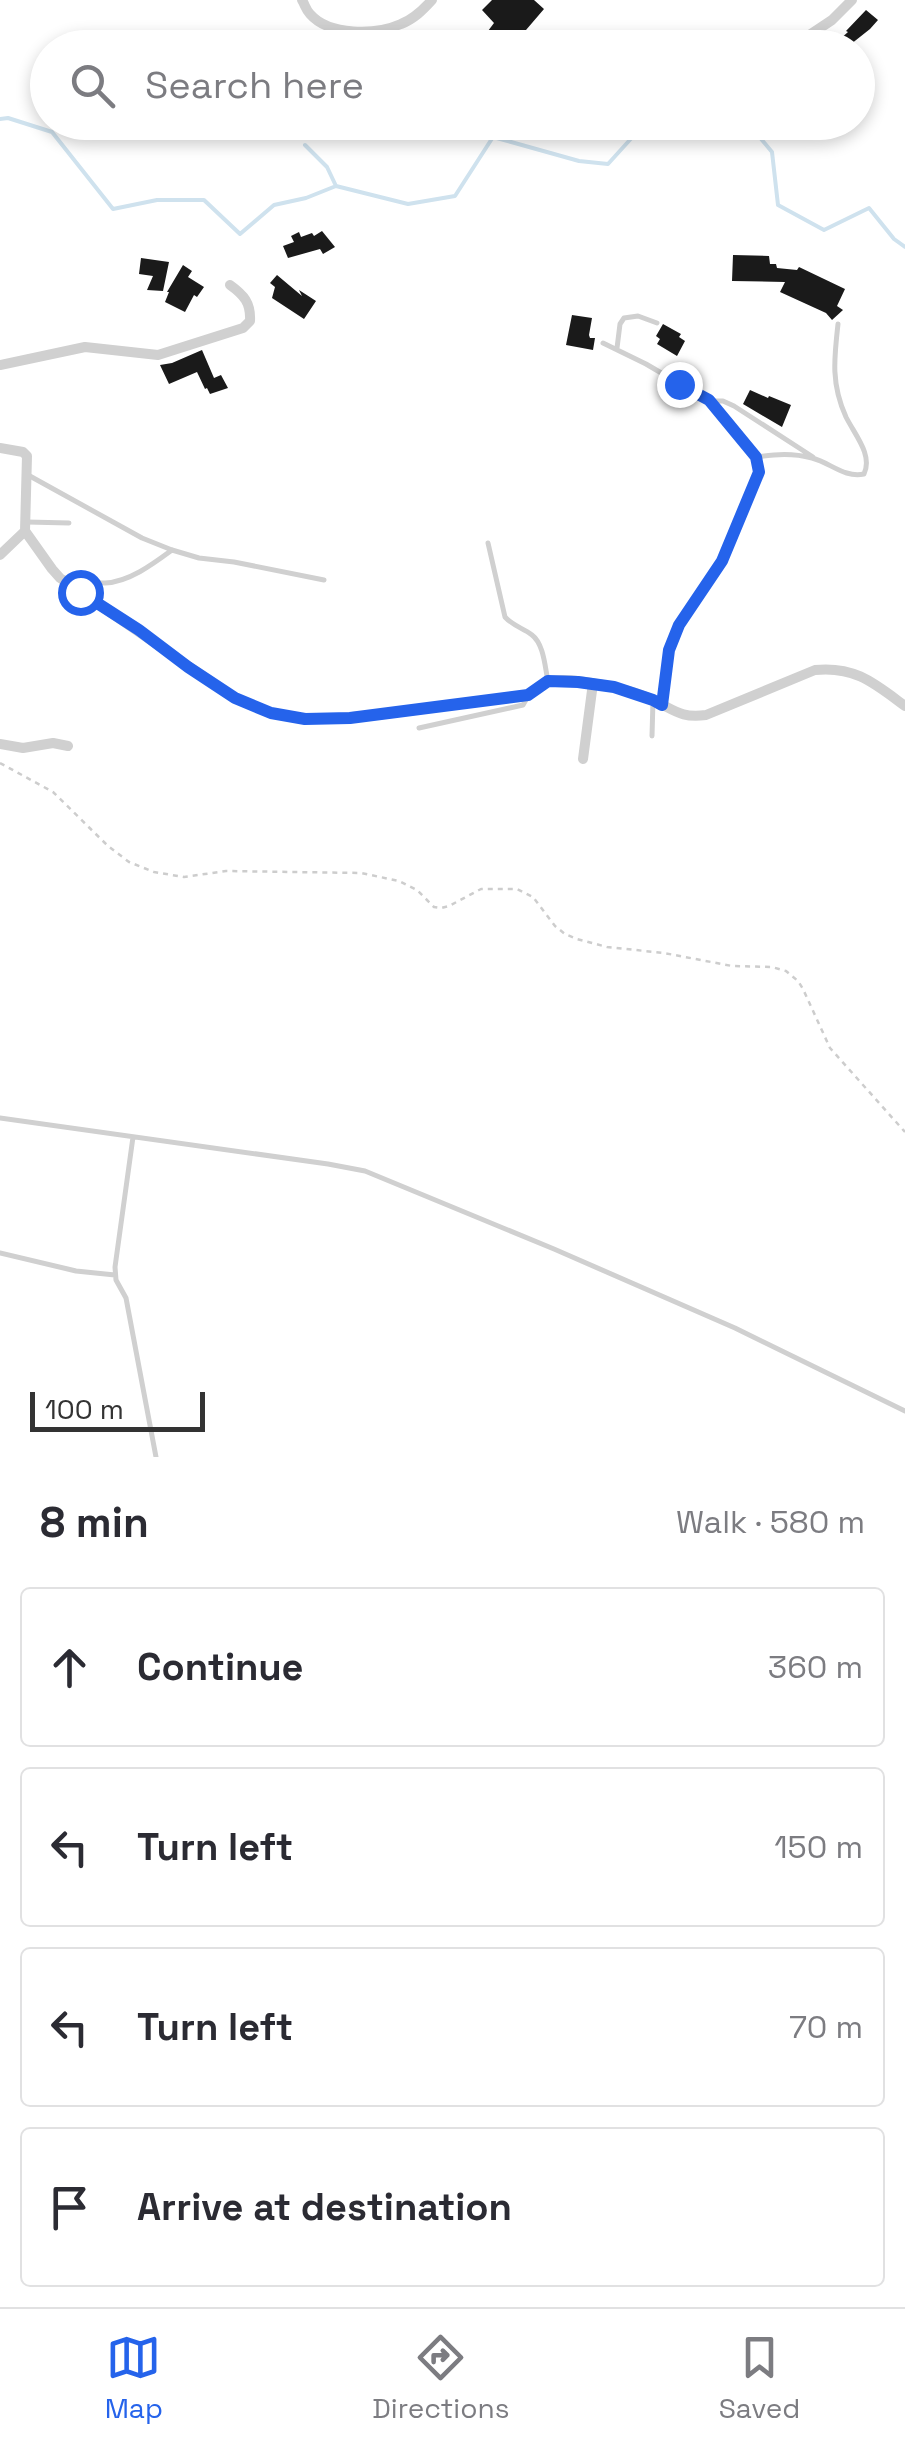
<!DOCTYPE html>
<html lang="en">
<head>
<meta charset="utf-8">
<style>
	:root { --surface:#fff; --page:#f7f7f7; --text:#2b2b33; --muted:#7c7c81; --line:#e1e1e2; --accent:#2563eb }
	body { margin:0; font-family:"Space Grotesk",sans-serif; background:var(--page); color:var(--text) }
	.scale { position:absolute; left:30px; bottom:25px; width:175px; box-sizing:border-box; padding-left:10px; border:5px solid #333; border-top:0; font-size:28px; line-height:35px; white-space:nowrap; color:#333; -webkit-text-stroke:8px #fff; paint-order:stroke }
	.stop { position:absolute; width:30px; height:30px; margin:-22px; border:8px solid #2563eb; border-radius:50%; background:#fff }
	.stop.end { background:#2563eb; border-color:#fff; box-shadow:0 2px 10px #0008 }
	.list { margin:0; padding:0; list-style:none }
	h2 { display:flex; justify-content:space-between; align-items:center; height:130px; margin:0; padding:0 40px; font-size:42px }
	h2 small { font-size:32px; font-weight:400; color:var(--muted) }
	.list li { display:grid; grid-template-columns:65px 1fr auto; gap:30px; align-items:center; box-sizing:border-box; height:160px; margin:0 20px 20px; padding:0 20px; border:2px solid var(--line); border-radius:10px }
	.list b { display:block; font-size:38px; white-space:nowrap }
	.list em { font-size:32px; font-style:normal; color:var(--muted) }
	.icon { flex:none; width:55px; height:55px; fill:none; stroke:currentColor; stroke-width:2; stroke-linecap:round; stroke-linejoin:round }
	.map { position:relative; flex:none; width:905px; height:1457px; overflow:hidden }
	.search { position:absolute; background:var(--surface); box-shadow:0 5px 15px #0003; left:30px; right:30px; top:30px; height:110px; display:flex; align-items:center; gap:25px; box-sizing:border-box; padding:0 35px; border-radius:55px; color:var(--muted); font-size:38px }
	.sheet { height:850px; background:var(--surface) }
	nav { display:flex; justify-content:space-around; align-items:center; box-sizing:border-box; height:140px; border-top:2px solid var(--line); background:var(--surface); font-size:28px; color:var(--muted) }
	nav a { display:grid; justify-items:center; gap:5px }
	nav .on { color:var(--accent) }
	.map>svg:first-child { display:block }
	.lines { fill:none; stroke-linecap:round; stroke-linejoin:round }
	.stream { stroke:#cfe2ee; stroke-width:4 }
	.building { fill:#1a1a1a }
	.path { stroke:#cdcdcd; stroke-width:2.5; stroke-dasharray:5 5; stroke-linecap:butt }
	.service { stroke:#d0d0d0; stroke-width:5 }
	.minor { stroke:#d0d0d0; stroke-width:10 }
	.route { stroke:#2563eb; stroke-width:12 }
</style>
</head>
<body>
<div class="map">
<svg width="905" height="1457" viewBox="0 0 905 1457">
	<rect width="100%" height="100%" fill="#fff"/>
	<g class="lines">
		<!-- stream -->
		<path class="stream" d="M0,119l8,-1 44,14 61,77 44,-9h47l36,34 34,-29 32,-7 30,-12
			M747,122l25,30 6,53 46,25 45,-22 25,31 11,8
			M305,145l22,22 9,19 72,18 47,-8 38,-59 86,24 29,3 29,-32 3,-10"/>
	</g>
	<!-- building -->
	<path class="building" d="M492,0h42l10,9 -18,21 17,18h-16l-8,-8 -7,8h-18l6,-7 -12,-10 6,-8 -12,-13z
		M866,10l12,10 -8,9 -24,19h-16l18,-16 -2,-1z
		M322,231l13,16 -12,7 -3,-5 -32,9 -5,-12 11,-4 -3,-6 8,-4 2,5 11,-4 2,3z
		M733,255l36,1 1,8h6l1,4 20,2 2,-3 46,22 -8,17 6,4 -11,10 -6,-7 -46,-21 5,-10 -53,-1z
		M141,258l28,4 -6,29 -16,-1 6,-14 -14,-2z
		M183,265l9,6 -4,6 16,10 -7,10 -3,-2 -9,17 -20,-10 4,-10h-2z
		M277,275l25,21 -3,-6 17,11 -12,18 -32,-21 3,-11 -5,-4z
		M572,315l20,3 -3,17 1,3h5l-2,12 -27,-5z
		M663,324l18,10 -2,3 6,4 -8,15 -20,-12 3,-5 -4,-3z
		M202,350l12,28 7,-3 7,13 -18,6 -3,-6 -2,1 -8,-17 -28,12 -9,-19 12,-2z
		M750,390l18,8 1,-2 22,9 -9,22 -39,-23z"/>
	<g class="lines">
		<!-- path -->
		<path class="path" d="M0,763l53,29 55,54 21,16 25,10 30,5 42,-6 135,2 38,8 18,9 17,17 7,1 8,-2 32,-17h36l16,8 22,29 10,8 12,5 30,8 57,6 68,13 40,1 14,4 12,10 5,8 27,59 75,84"/>
		<!-- service -->
		<path class="service" d="M603,343l43,21 63,37 47,56 3,16 -37,88 -43,64 -10,25 -6,52
			M617,348l3,-24 4,-6 14,-2 19,7
			M710,401h13l11,5 79,51
			M756,457c20,-3 37,-4 56,1 19,5 32,20 52,16 9,-19 -9,-39 -18,-57 -15,-33 -12,-58 -8,-93
			M28,475l114,63 30,12 27,8 35,4 90,18
			M27,522l42,1
			M488,543l17,74c8,9 18,11 27,18 12,9 13,33 16,46
			M63,578c14,1 28,5 42,5 24,-1 48,-19 67,-33
			M419,728l104,-23 4,-7
			M652,736l1,-36
			M0,1118l328,46 37,7 189,78 181,79 170,83
			M133,1137l-18,130 1,13 10,18 30,159
			M0,1253l76,18 39,4"/>
		<!-- minor -->
		<path class="minor" d="M302,0c3,5 4,10 8,14 19,22 66,21 91,10 13,-5 22,-14 31,-24
			M790,48l42,-28 20,-20
			M0,365l85,-18 73,8 85,-27 7,-7c1,-18 -6,-26 -20,-36
			M0,448l23,4 4,4 -2,75 27,38 8,9 175,120 36,15 34,6h21l51,-4 152,-20c5,-4 12,-11 19,-13 21,-7 86,8 107,19 21,10 26,17 51,14l109,-45c40,-4 59,13 90,36
			M0,555l25,-24
			M0,744l23,4 30,-5 15,3
			M583,759l10,-76"/>
	</g>
	<g class="lines">
		<!-- route -->
		<path class="route" d="M80,592l59,38 49,37 47,31 36,15 34,6 45,-1 178,-23 20,-14 30,1 36,5 39,13 9,5 7,-55 10,-25 43,-64 37,-89 -3,-15 -47,-57 -30,-16"/>
	</g>
</svg>
<div class="scale">100 m</div>
<div class="stop" style="left:80px;top:592px"></div>
<div class="stop end" style="left:679px;top:384px"></div>
<div class="search"><svg class="icon" aria-label="search" viewBox="0 0 24 24"><circle cx="10" cy="10" r="6"/><path d="M15 15l6 6"/></svg>Search here</div>
</div>
<section class="sheet">
<h2>8 min<small>Walk · 580 m</small></h2>
<ul class="list">
<li><svg class="icon" aria-label="ahead" viewBox="0 0 24 24"><path d="M12 20V5M6 11l6-6 6 6"/></svg><div><b>Continue</b></div><em>360 m</em></li>
<li><svg class="icon" aria-label="left" viewBox="0 0 24 24"><path d="M17 20v-9H6M10 6l-5 5 5 5"/></svg><div><b>Turn left</b></div><em>150 m</em></li>
<li><svg class="icon" aria-label="left" viewBox="0 0 24 24"><path d="M17 20v-9H6M10 6l-5 5 5 5"/></svg><div><b>Turn left</b></div><em>70 m</em></li>
<li><svg class="icon" aria-label="arrive" viewBox="0 0 24 24"><path d="M6 21V4h12l-3 4 3 4H6"/></svg><div><b>Arrive at destination</b></div></li>
</ul>
</section>
<nav>
<a class="on"><svg class="icon" aria-label="map" viewBox="0 0 24 24"><path d="M3 6l6-2 6 2 6-2v14l-6 2-6-2-6 2zM9 4v14M15 6v14"/></svg>Map</a>
<a><svg class="icon" aria-label="directions" viewBox="0 0 24 24"><path d="M12 3l9 9-9 9-9-9zM9 14v-3h6M13 9l2 2-2 2"/></svg>Directions</a>
<a><svg class="icon" aria-label="saved" viewBox="0 0 24 24"><path d="M7 4h10v16l-5-4-5 4z"/></svg>Saved</a>
</nav>
</body>
</html>
